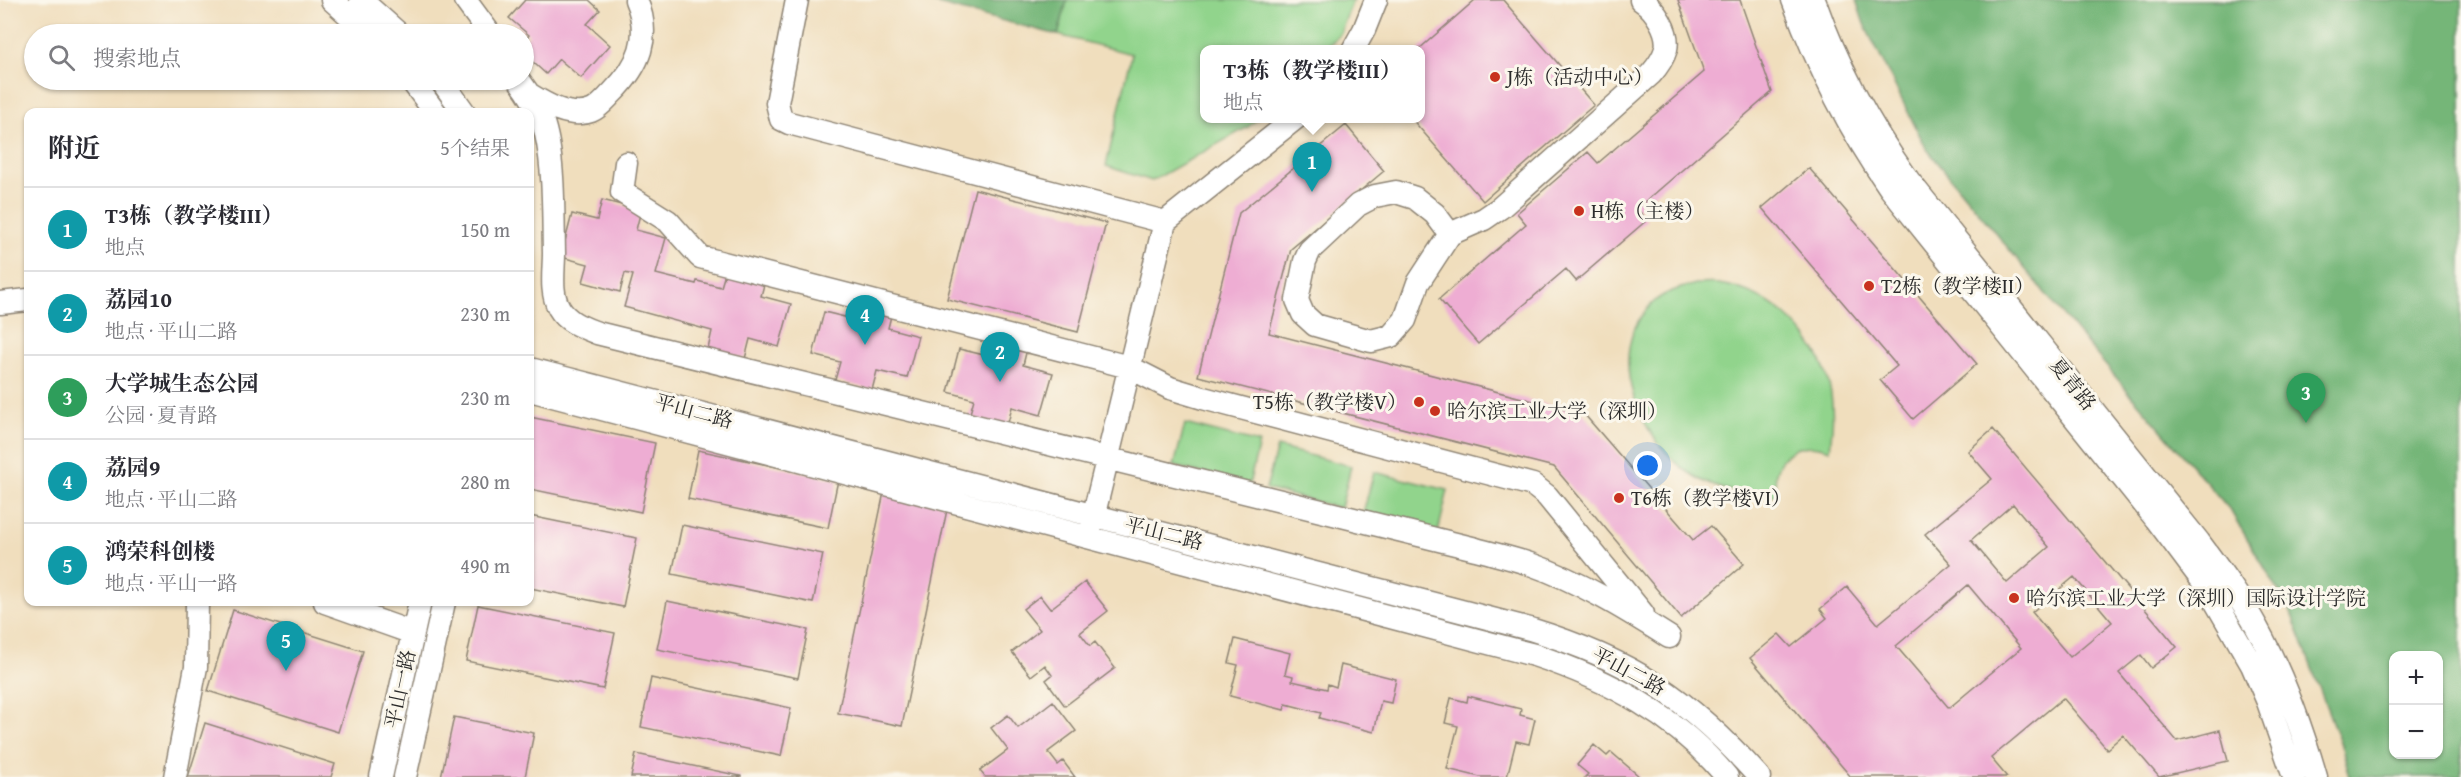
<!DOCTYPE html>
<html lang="zh">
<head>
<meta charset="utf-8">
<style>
	:root { --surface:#fff; --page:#f7f7f7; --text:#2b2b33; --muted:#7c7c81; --line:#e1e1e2; --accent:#b45309 }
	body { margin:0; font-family:"Gentium Book Plus","Noto Serif SC",serif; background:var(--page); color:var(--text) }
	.controls { position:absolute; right:18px; bottom:18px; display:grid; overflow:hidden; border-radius:12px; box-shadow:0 2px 4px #0004 }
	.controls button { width:54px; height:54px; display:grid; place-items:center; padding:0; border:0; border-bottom:2px solid var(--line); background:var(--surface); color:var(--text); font:30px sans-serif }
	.you { position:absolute; left:1648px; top:466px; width:21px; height:21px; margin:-15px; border:4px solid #fff; border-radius:50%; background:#1a73e8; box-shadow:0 0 0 9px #1a73e833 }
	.badge { display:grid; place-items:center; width:39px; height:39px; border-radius:50%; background:var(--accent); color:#fff; font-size:20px; font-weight:700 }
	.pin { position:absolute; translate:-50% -50px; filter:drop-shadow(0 2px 3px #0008) }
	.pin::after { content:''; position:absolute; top:32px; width:21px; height:18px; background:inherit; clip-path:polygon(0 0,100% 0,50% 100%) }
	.popup { position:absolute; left:1200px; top:45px; width:225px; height:78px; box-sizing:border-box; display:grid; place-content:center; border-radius:12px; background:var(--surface); filter:drop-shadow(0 2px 4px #0005); font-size:20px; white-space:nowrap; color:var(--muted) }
	.popup b { font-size:22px; color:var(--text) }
	.popup::after { content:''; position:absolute; left:50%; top:100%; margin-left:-12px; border:12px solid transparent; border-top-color:var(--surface) }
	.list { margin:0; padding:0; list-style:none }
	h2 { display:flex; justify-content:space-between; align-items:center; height:78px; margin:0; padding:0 24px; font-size:26px }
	h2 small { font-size:20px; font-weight:400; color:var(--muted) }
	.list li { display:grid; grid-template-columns:39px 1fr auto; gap:18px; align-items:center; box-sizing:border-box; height:84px; padding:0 24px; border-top:2px solid var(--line) }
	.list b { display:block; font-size:22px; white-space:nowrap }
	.list p { margin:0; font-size:20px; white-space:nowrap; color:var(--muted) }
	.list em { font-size:20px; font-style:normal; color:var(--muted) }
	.icon { flex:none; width:33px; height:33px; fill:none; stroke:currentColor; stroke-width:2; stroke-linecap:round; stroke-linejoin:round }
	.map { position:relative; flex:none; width:2461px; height:777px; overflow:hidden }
	.search { position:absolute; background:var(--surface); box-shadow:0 2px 4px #0004; left:24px; top:24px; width:510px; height:66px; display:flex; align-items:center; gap:15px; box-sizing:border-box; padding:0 21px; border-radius:33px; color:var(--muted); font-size:22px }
	.panel { position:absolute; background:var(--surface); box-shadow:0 2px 4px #0004; left:24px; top:108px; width:510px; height:498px; border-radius:12px }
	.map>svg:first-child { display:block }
	.green { fill:#91d48c; stroke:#5e805c; stroke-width:1.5 }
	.forest { fill:#74b678; stroke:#507052; stroke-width:1.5; fill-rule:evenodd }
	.building { fill:#eeadd3; fill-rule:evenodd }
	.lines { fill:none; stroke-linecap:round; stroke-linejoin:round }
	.minor-casing { stroke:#8e8474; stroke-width:25 }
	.minor { stroke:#fff; stroke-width:22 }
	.poi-dot { fill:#c8321e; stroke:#fbf7ec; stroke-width:2 }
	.labels { text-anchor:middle; stroke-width:6; stroke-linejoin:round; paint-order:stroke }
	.poi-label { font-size:20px; fill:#2b2b2b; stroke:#fbf7ec; text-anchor:start }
	.street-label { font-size:20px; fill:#2b2b2b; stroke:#fbf7ec }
</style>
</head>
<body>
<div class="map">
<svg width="2461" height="777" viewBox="0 0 2461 777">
	<rect width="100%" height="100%" fill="#fbf7ec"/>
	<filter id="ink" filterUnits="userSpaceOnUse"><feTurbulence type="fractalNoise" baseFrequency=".0167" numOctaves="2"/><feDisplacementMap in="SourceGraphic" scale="12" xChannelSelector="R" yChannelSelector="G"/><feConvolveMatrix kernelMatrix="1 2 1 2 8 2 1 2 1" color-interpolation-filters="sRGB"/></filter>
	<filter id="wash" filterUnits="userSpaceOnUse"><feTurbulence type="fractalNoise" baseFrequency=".008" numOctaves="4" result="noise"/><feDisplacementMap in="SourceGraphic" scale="24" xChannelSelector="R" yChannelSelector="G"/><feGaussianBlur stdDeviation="1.35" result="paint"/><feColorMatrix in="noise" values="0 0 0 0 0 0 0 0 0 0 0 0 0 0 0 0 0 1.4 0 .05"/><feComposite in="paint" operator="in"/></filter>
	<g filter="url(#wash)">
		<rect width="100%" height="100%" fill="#f0debd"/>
		<!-- green -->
		<path class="green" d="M1067,0h286l-13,34 -15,15 -121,1v68l53,1 -9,8 -96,54 -46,-15 26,-112 -74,-19z
			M1696,284c8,0 16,-1 23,0 55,8 104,56 112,110 3,20 1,37 -1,56 -36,-12 -61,8 -53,45 -29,0 -58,-3 -83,-19 -53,-32 -96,-125 -39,-175 11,-10 27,-13 41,-17z
			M1185,424l74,19 -10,42 -75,-19z
			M1277,447l74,19 -10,42 -75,-19z
			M1374,472l74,18 -10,42 -75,-19z"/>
		<!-- forest -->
		<path class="forest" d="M922,0h145l-9,35z
			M1856,0h605v777h-111l-7,-26 -53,-141 -60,-100 -153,-178 -151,-184 -62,-124zM2394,656h44v98h-44z"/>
		<g id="blocks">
			<!-- building -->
			<path class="building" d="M525,0h64l11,10 -13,14 23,21 -29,33 -22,-19 -13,15 -22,-20v-13l5,-6 -20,-17z
				M1475,0h28l91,105 -111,96 -72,-83h9v-68h-2z
				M1678,0h62l32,92 -135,117 10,11 -71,61 -10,-12 -88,75 -39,-45 87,-75 -9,-11 71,-61 10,11 106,-91z
				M1346,125l38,46 -93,78 -22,84 315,81 109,126 18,-14 33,38 -63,54 -127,-151 -356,-91 41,-163z
				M1809,168l168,196 -64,55 -33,-39 17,-14 -135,-158z
				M975,189l131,34 -28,109 -131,-33z
				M602,200l39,10 -5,20 30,8 -10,36 40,10 1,-3 24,6 6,-20 39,10 -5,19 30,8 -12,43 -29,-8 -5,20 -37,-10 4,-18 -88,-24 9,-32 -8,-2 -5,19 -37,-10 5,-18 -27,-7 11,-43 25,6z
				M854,298l39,10 -5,20 30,8 -11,42 -30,-7 -5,19 -37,-10 5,-18 -27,-7 11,-43 25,6z
				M989,334l39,11 -5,20 30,8 -12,42 -29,-8 -5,20 -38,-10 5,-18 -26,-7 11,-43 25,6z
				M530,417l125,26 -14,69 -111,-23z
				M1993,429l184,218 -26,21 -10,-13 -22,18 58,68 43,-11 8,31 -69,16 -36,-42 -16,14 -44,-51 -72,60 16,19h-156l-101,-119 29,-24 12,13 36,-29 -7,-9 27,-22 31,37 73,-60 -26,-30 67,-55 -24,-28zM2013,504l36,43 -42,36 -36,-43zM2074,577l38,45 -42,35 -38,-45zM1968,585l53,63 -72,60 -53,-62z
				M698,450l140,30 -10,48 -140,-29z
				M884,492l64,13 -46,221 -64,-13z
				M530,516l107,22 -14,69 -93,-19z
				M682,525l141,29 -10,49 -141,-29z
				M1085,582l23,29 -28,22 10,13 5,-4 20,26 -50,38 -19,-26 6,-5 -7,-10 -14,11 -19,-24 28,-22 -17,-21 17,-13 10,13z
				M667,601l141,29 -10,48 -141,-29z
				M478,605l137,28 -12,56 -137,-28z
				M233,610l130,41 -25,81 -130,-41z
				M1235,639l55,14 -5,21 8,2 -1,5 35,8 1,-5 8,3 5,-22 55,14 -5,24 -10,-2 -7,31 -55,-14 2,-5 -35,-9 -2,6 -54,-14 8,-31 -9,-2z
				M651,678l140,30 -10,48 -140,-29z
				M1468,696l53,13 -1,6 15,4 -6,25 -13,-3 -9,36h-27l-33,-8 11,-43 -13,-3 6,-25 16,4z
				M1053,701l23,30 -28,21 10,13 5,-4 12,16h-90l-5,-6 28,-21 -17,-22 17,-13 10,13z
				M454,717l80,16 -9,44h-84z
				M205,723l130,41 -4,13h-143z
				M1594,745l13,11 4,-4 29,25h-55l3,-3 -11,-9z
				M636,754l105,22v1h-110z"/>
		</g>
	</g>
	<g filter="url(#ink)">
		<use href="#blocks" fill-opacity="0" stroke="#8e8474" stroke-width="1.5"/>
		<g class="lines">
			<defs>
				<path id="minor" d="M332,0l38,34
					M361,0l38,34
					M465,0l25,34
					M797,0l-20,103 4,16 8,4 376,99
					M1793,0c25,68 56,129 97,188l266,331 51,68 45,78 16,37 26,75
					M1814,0c23,65 55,125 95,181l290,361c20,27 41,55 57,84 26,47 45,99 60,151
					M1353,50l11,-20 12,-30
					M411,80l24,32
					M441,80l23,32
					M519,80c9,12 18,26 23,40 13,36 11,94 12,133 0,18 -4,39 5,55 8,14 23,19 38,25l879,216c18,5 36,9 54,15 49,17 95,45 139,73
					M529,94c16,10 41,25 62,17 8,-3 15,-12 21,-18 27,-27 40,-56 24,-93
					M626,163l-4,29 46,29 32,36 429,110 41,21 33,10 330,87 14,11 96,118
					M1450,234l-15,-20 -20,-16 -19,-6 -21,4 -17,9 -48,45 -5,11 -8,39 6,14 12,11 56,16 20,-5 14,-16 13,-37 32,-49 34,-15 16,-11 151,-134c7,-8 12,-15 15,-25 4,-17 -11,-40 -25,-49
					M0,303l28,-3
					M530,369l1000,260c101,31 158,68 229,148
					M530,390l1004,265c76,25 141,60 193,122
					M1090,530l75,-308 131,-104
					M325,602l88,31
					M175,777l21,-110 1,-65
					M381,777l39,-175
					M405,777l39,-175"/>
			</defs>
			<!-- minor casing -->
			<use href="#minor" class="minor-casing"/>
			<!-- minor -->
			<use href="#minor" class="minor"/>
		</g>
	</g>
	<!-- markers -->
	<g class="poi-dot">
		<circle cx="1495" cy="77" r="6"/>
		<circle cx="1579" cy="211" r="6"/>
		<circle cx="1869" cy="286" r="6"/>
		<circle cx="1419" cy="402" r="6"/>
		<circle cx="1435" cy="411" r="6"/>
		<circle cx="1619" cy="498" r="6"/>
		<circle cx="2014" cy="598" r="6"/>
	</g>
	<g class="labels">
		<!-- poi labels -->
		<g class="poi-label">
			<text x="1507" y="84">J栋（活动中心）</text>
			<text x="1591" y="218">H栋（主楼）</text>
			<text x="1881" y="293">T2栋（教学楼II）</text>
			<text x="1407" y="409" text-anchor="end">T5栋（教学楼V）</text>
			<text x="1447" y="418">哈尔滨工业大学（深圳）</text>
			<text x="1631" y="505">T6栋（教学楼VI）</text>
			<text x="2026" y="605">哈尔滨工业大学（深圳）国际设计学院</text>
		</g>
		<!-- street labels -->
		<g class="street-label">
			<text transform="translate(2073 384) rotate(51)" y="7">夏青路</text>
			<text transform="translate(694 411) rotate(15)" y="7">平山二路</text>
			<text transform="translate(1164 533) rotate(14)" y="7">平山二路</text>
			<text transform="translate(1629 671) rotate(28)" y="7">平山二路</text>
			<text transform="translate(400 689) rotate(-78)" y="7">平山一路</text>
		</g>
	</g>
</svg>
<div class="controls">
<button>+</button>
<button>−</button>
</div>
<div class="you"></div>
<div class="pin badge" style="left:1312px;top:192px;background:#0f9aa8">1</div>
<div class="popup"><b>T3栋（教学楼III）</b>地点</div>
<div class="pin badge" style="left:1000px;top:382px;background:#0f9aa8">2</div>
<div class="pin badge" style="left:2306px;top:423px;background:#2e9e5b">3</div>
<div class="pin badge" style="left:865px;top:345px;background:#0f9aa8">4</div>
<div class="pin badge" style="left:286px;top:671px;background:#0f9aa8">5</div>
<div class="search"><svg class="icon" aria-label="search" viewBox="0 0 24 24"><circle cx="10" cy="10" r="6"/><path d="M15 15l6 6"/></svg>搜索地点</div>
<section class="panel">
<h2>附近<small>5个结果</small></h2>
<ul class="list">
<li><span class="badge" style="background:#0f9aa8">1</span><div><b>T3栋（教学楼III）</b><p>地点</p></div><em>150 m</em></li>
<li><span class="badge" style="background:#0f9aa8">2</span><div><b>荔园10</b><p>地点 · 平山二路</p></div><em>230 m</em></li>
<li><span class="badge" style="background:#2e9e5b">3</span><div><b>大学城生态公园</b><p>公园 · 夏青路</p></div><em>230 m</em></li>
<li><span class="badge" style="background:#0f9aa8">4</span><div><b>荔园9</b><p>地点 · 平山二路</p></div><em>280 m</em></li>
<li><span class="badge" style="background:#0f9aa8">5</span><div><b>鸿荣科创楼</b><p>地点 · 平山一路</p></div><em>490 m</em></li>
</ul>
</section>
</div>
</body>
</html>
